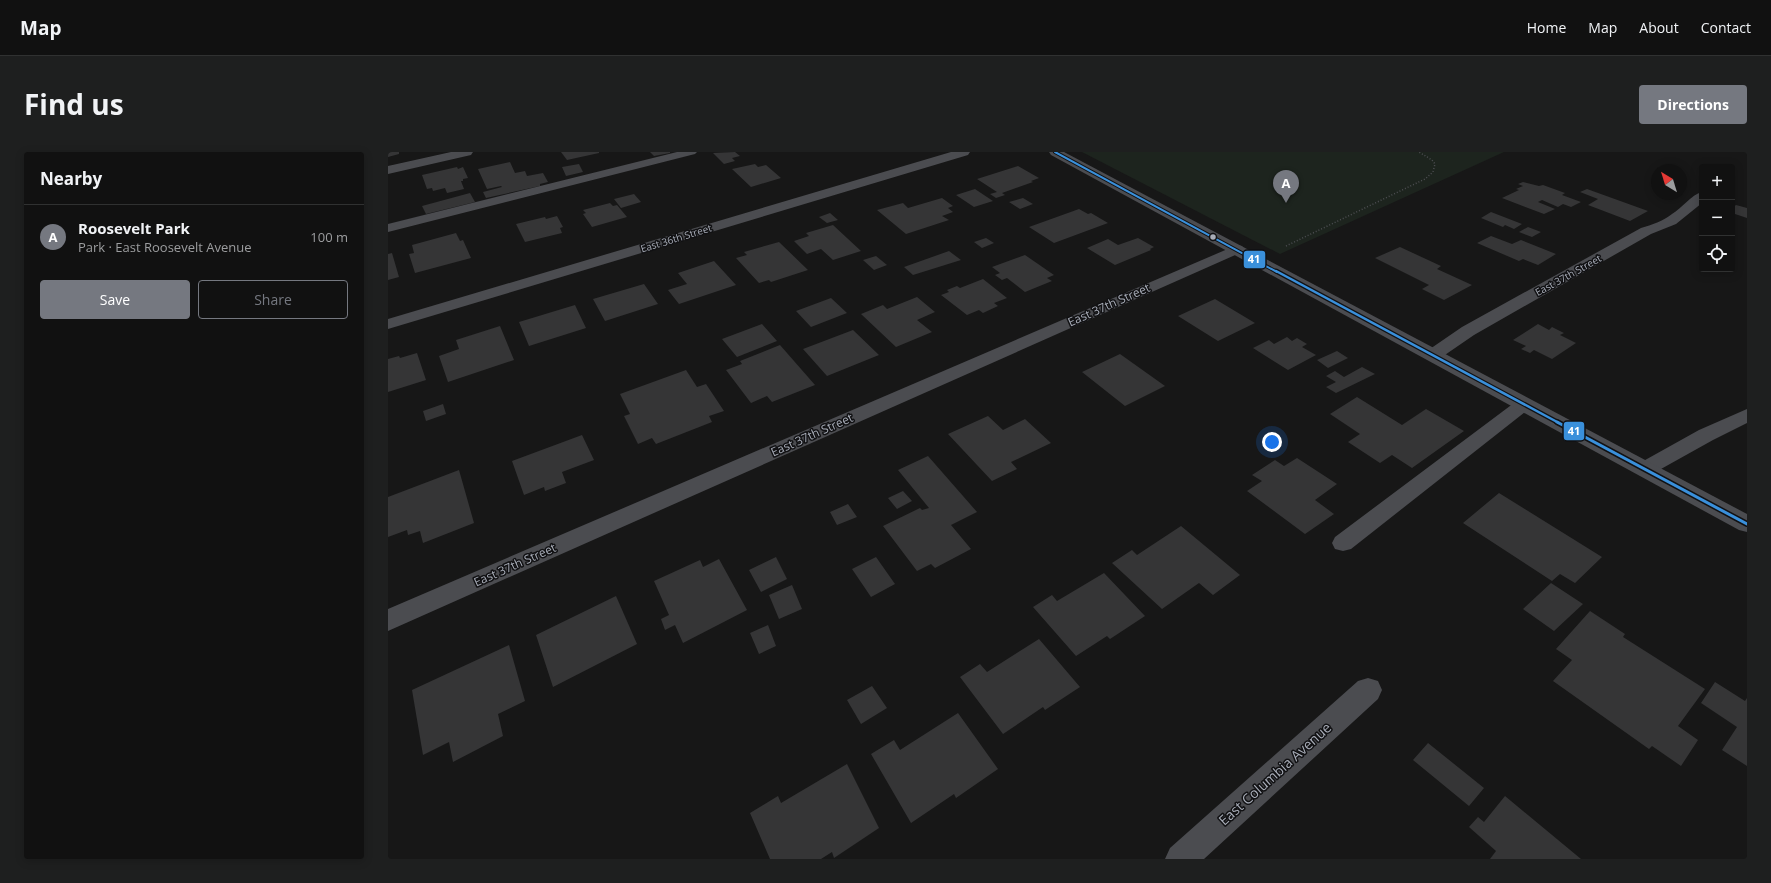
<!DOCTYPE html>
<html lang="en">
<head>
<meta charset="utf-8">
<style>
	:root { --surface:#111; --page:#1e1f1f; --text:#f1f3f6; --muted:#9c9d9f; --line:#303131; --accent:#757880 }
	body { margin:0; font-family:"Open Sans",sans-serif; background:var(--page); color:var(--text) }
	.controls { position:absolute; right:12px; top:12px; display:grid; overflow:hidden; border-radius:4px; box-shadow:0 2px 10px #0003 }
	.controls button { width:36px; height:36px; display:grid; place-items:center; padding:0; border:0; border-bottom:1px solid var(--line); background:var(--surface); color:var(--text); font:20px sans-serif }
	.compass { position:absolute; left:1263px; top:12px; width:36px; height:36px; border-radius:50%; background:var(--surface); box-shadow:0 2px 10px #0003; rotate:322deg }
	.you { position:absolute; left:884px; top:290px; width:14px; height:14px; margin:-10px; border:3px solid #fff; border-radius:50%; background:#1a73e8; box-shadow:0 0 0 6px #1a73e833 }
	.badge { display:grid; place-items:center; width:26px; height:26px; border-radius:50%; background:var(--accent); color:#fff; font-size:13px; font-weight:700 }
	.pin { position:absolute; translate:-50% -33px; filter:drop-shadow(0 1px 2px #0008) }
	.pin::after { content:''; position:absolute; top:21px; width:14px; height:12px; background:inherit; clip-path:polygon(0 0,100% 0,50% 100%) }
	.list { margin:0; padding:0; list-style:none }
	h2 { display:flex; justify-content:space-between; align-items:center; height:52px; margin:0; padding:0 16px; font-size:17px }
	h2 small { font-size:13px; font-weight:400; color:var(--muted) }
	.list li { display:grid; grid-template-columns:26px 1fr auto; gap:12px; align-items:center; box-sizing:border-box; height:64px; padding:0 16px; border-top:1px solid var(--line) }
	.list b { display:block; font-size:15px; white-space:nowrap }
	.list p { margin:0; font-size:13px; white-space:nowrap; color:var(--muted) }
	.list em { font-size:13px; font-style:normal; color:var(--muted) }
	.actions { display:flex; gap:8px; padding:12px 16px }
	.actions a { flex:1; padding:9px 0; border:1px solid var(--accent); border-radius:4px; text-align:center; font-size:14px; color:var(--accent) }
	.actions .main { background:var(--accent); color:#fff }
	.icon { flex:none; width:22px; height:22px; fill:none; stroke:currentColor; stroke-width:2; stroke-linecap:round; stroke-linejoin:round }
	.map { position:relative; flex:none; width:1359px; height:707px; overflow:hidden; border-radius:4px }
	header { display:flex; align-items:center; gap:24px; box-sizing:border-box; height:56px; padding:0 20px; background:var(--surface); border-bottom:1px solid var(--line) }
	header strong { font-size:19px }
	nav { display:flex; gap:22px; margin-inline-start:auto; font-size:14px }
	.intro { display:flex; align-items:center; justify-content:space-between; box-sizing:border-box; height:96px; padding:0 24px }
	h1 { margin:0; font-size:28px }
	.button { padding:10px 18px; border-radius:4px; background:var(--accent); color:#fff; font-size:14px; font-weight:700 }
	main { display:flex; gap:24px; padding:0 24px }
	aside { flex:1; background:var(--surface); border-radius:4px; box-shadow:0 2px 10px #0003 }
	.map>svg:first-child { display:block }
	.green { fill:#1d241e }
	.building { fill:#353536 }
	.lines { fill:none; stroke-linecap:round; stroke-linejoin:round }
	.path { stroke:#4d4e52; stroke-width:1.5; stroke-dasharray:1 2; stroke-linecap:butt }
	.service { fill:#4b4c50; fill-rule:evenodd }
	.minor { fill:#4b4c50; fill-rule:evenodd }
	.tertiary { fill:#4b4c50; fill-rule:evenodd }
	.bus-1-far2-casing { stroke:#111113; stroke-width:4 }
	.bus-1-far1-casing { stroke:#111113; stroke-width:5 }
	.bus-1-casing { stroke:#111113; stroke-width:6 }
	.bus-1-far2 { stroke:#3a90db; stroke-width:2 }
	.bus-1-far1 { stroke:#3a90db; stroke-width:2.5 }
	.bus-1 { stroke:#3a90db; stroke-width:3 }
	.bus-dot { fill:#a8adb8; stroke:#111113; stroke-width:1.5 }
	.labels { text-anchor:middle; stroke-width:3; stroke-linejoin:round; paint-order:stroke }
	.far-street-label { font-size:10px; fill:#a8adb8; stroke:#111113 }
	.street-label { font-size:12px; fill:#a8adb8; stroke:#111113 }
	.near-street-label { font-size:14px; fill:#a8adb8; stroke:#111113 }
	.line-badge { stroke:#111113; stroke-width:1.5 }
	.badge-label { font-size:11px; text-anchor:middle; font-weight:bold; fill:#fff }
</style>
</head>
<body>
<header>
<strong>Map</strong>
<nav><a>Home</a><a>Map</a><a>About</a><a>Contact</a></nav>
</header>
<div class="intro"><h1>Find us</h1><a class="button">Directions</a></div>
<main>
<aside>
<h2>Nearby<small></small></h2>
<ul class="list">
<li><span class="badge">A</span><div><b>Roosevelt Park</b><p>Park · East Roosevelt Avenue</p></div><em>100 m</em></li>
</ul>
<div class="actions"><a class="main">Save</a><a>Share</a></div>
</aside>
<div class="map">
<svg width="1359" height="707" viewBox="0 0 1359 707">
	<rect width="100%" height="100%" fill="#171717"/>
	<!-- green -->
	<path class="green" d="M694,0h422l-224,102z"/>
	<!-- building -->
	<path class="building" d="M0,0h11v2l-11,3z
		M173,0h38v1l-32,7z
		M262,0h20v1l-16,3z
		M347,0l5,4 -8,2 3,3 -11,3 -11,-11z
		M122,10l5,11 10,-2 2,5 16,-3 5,9 -8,2v2l-54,12 -3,-6 19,-5 -1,-1 -14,3 -9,-20z
		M191,12l4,8 -17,4 -4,-9z
		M367,12l3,3 8,-2 15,13 -30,9 -19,-18z
		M630,14l21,12 -8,3 2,1 -31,11 3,2 -9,3 -6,-4 7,-2 -20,-13z
		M69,15l1,2 5,-2 5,11 -5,1v2h-2l3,8 -17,4 -2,-5 -12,3 -1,-3 -5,1 -5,-14z
		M1135,30l16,4 4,-1 22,8 -3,2 19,7 -10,5 -8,-3 -5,3 -16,-7 -4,2 17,7 -11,5 -42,-16 17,-8 -3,-1 7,-3 -5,-2z
		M587,37l18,12 -19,6 -18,-12z
		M1199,37l61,22 -18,10 -42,-16 10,-6 -18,-7z
		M82,41l5,9 -49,12 -4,-8z
		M246,42l7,8 -20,6 -7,-9z
		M554,46l11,8 -5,2 5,4 -11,4 7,4 -43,14 -29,-24 26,-7 5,5z
		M635,46l10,6 -13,5 -11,-7z
		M222,51l3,3 4,-1 10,12 -35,10 -9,-13 3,-1 -3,-3z
		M1348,53l11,3v10l-15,-5v-5z
		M691,57l9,5 3,-1 17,10 -54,20 -25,-16z
		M1103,60l31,12 -8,5 -9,-4 -2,2 -22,-9z
		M442,61l8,7 -11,3 -8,-6z
		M169,64l6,11 -3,1 2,5 -37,9 -9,-18 29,-7 1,2z
		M445,73l28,26 -28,9 -12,-11 -14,5 -13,-13 15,-5 -3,-3z
		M1140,75l13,5 -9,5 -13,-5z
		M68,81l4,8 3,-1 8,18 -56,15 -6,-19 5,-1 -2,-8z
		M1103,84l21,8 9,-4 35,14 -18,11 -15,-6 -4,2 -42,-18z
		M598,86l8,5 -12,5 -8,-6z
		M750,86l16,9 -4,2 1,1 -36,15 -28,-17 21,-9 10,6z
		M391,90l29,28 -37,12 -2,-2 -10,3 -23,-25 11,-3 -3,-3z
		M1012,95l41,19 -4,3 35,16 -28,15 -22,-11 7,-4 -54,-27z
		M561,99l12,9 -48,15 -9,-8z
		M4,101l7,24 -11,3v-26z
		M637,103l29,20 -7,3 5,3 -27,11 -18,-14 -5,2 -7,-5 5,-2 -8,-6z
		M488,104l11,9 -13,5 -11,-10z
		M326,109l22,24 -57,19 -11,-14 19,-6 -9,-11z
		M595,127l24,19 -13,5 4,3 -15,7 -4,-3 -12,5 -26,-20 8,-3 -2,-2 10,-4 3,2z
		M256,132l14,20 -53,17 -12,-22z
		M529,145l18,15 -18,8 15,12 -36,15 -35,-33 22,-9 4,4z
		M443,146l16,15 -36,14 -15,-16z
		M827,147l40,24 -37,18 -40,-25z
		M187,153l11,23 -57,18 -10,-24z
		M374,172l15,17 -40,16 -15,-18z
		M1150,172l11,6 3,-3 12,6 -4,2 16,8 -24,16 -18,-9 -4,3 -9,-4 5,-3 -13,-6z
		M112,174l14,34 -66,22 -9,-26 20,-7 -3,-9z
		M465,178l26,25 -52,21 -24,-27z
		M899,185l5,4 5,-3 10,6 -5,3 14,8 -28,15 -35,-22 16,-8 5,4z
		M392,193l35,40 -43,17 -5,-6 -16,7 -25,-33 16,-6 -2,-3z
		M949,199l11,7 -20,10 -11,-8z
		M29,201l9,27 -38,12v-33l11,-3 1,2z
		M732,202l45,32 -40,20 -43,-34z
		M974,215l13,7 -39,19 -10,-6 10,-5 -10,-6 9,-5 9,6z
		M298,218l11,17 9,-3 18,27 -15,5 3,6 -56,22 -4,-6 -14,6 -14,-28 6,-2 -10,-20z
		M969,245l45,28 24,-16 38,22 -52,37 -20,-13 -12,8 -32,-21 12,-8 -30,-20z
		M55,252l3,10 -20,7 -3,-10z
		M600,264l15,14 22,-11 26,24 -40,19 6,7 -25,12 -44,-47z
		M194,283l12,25 -32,12 4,11 -21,8 -1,-4 -20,8 -12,-34z
		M540,304l49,56 -26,13 20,24 -36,19 -4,-4 -14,7 -34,-45 37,-18 2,2 7,-2 -31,-38z
		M909,306l40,26 -22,16 19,14 -29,20 -58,-43 15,-10 -10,-6 23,-15 9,6z
		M71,318l15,53 -51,20 -3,-12 -12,4 -1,-5 -19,7v-40z
		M515,339l9,10 -15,8 -9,-11z
		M1111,341l103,64 -27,26 -15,-9 -8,7 -89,-58z
		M460,352l9,13 -20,8 -7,-13z
		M793,374l59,49 -27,20 -14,-12 -37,26 -50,-46 20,-13 5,5z
		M388,405l11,22 -26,13 -12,-22z
		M488,405l19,27 -24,13 -19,-28z
		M331,407l28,51 -64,33 -8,-18 -10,5 -4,-11 8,-4 -15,-34 46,-21 3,7z
		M716,421l41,43 -35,23 -3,-3 -31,20 -43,-49 19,-12 5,6z
		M1163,431l32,21 -29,27 -31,-22z
		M404,433l10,24 -23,10 -10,-24z
		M228,444l21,48 -84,43 -17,-52z
		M1202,459l35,23 -2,3 82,52 -27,37 20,14 -17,26 -29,-20 -3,3 -96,-68 19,-21 -16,-11z
		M380,473l8,21 -17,8 -9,-21z
		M651,487l41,48 -35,23 -2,-3 -40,27 -43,-57 20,-13 7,8z
		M121,493l16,56 -27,13 5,22 -50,26 -4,-20 -26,13 -11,-65z
		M1327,530l30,19 2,-3v68l-25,-16 15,-23 -36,-24z
		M484,534l15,22 -26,16 -14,-24z
		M570,561l40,56 -42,29 -2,-4 -43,29 -40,-69 23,-14 6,10z
		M1040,591l56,45 -15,18 -56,-46z
		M459,612l32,64 -45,30 -2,-6 -11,7h-51l-20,-46 28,-17 3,7z
		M1117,644l76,63h-91l6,-8 -27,-24 9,-10 6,5z"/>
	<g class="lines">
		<!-- path -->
		<path class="path" d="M898,94l139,-67 8,-7 2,-8 -3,-4 -13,-8"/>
		<!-- service -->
		<path class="service" d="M289,0h20l-2,2 -307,78v-8z
			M1136,246l6,2 3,4 -3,4 -179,141 -8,2 -8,-2 -3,-6 3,-6 183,-137z"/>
		<!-- minor -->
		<path class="minor" d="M63,0h22l-2,3 -83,19v-8z
			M563,0h19l-2,3 -580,174v-10z
			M1314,40v11l-26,21 -25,10 -177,101 -35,24 -6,1 -6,-1 -3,-4 3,-4 35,-24 179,-99c11,-3 22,-7 31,-14 10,-6 19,-19 30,-22z
			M849,93l5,1 2,3 -2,3 -854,379v-22z
			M1359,257v14l-34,17 -61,34 -7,2 -7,-2 -3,-5 3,-5 61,-34z
			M980,526l10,3 4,9 -4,9 -174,160h-39l5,-11 188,-167z"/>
		<!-- tertiary -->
		<path class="tertiary" d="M661,0h15l683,362v18l-8,-2 -688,-375z"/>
		<defs>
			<path id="bus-1-far2" d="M667,0l222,120"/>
			<path id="bus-1-far1" d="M888,119l283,152"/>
			<path id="bus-1" d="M1169,270l190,102"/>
		</defs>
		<!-- bus-1-far2 casing -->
		<use href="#bus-1-far2" class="bus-1-far2-casing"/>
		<!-- bus-1-far1 casing -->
		<use href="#bus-1-far1" class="bus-1-far1-casing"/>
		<!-- bus-1 casing -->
		<use href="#bus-1" class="bus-1-casing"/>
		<!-- bus-1-far2 -->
		<use href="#bus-1-far2" class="bus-1-far2"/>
		<!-- bus-1-far1 -->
		<use href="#bus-1-far1" class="bus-1-far1"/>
		<!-- bus-1 -->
		<use href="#bus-1" class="bus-1"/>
	</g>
	<!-- markers -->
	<circle class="bus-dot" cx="825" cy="85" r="3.5"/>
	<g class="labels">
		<!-- far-street labels -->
		<g class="far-street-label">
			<text transform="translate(288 86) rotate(-17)" y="4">East 36th Street</text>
			<text transform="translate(1180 123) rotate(-29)" y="4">East 37th Street</text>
		</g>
		<!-- street labels -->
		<g class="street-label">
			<text transform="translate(721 153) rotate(-24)" y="4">East 37th Street</text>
			<text transform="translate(424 283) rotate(-24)" y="4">East 37th Street</text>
			<text transform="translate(127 413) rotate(-24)" y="4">East 37th Street</text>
		</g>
		<!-- near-street labels -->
		<g class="near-street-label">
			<text transform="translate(887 622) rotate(-42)" y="5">East Columbia Avenue</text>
		</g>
	</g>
	<g class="line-badge">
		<rect x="855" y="98" width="23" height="19" rx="4" fill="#3a90db"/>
		<rect x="1175" y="269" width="22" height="20" rx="4" fill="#3a90db"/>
	</g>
	<g class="badge-label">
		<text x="866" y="111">41</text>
		<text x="1186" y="283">41</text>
	</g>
</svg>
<div class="controls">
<button>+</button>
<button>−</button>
<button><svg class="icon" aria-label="locate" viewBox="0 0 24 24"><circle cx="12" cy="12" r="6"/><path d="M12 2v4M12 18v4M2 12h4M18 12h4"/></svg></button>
</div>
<svg class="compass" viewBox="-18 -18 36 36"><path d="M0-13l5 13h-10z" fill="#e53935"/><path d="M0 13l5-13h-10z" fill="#9c9d9f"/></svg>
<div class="you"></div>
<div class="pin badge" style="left:898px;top:51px">A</div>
</div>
</main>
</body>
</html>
